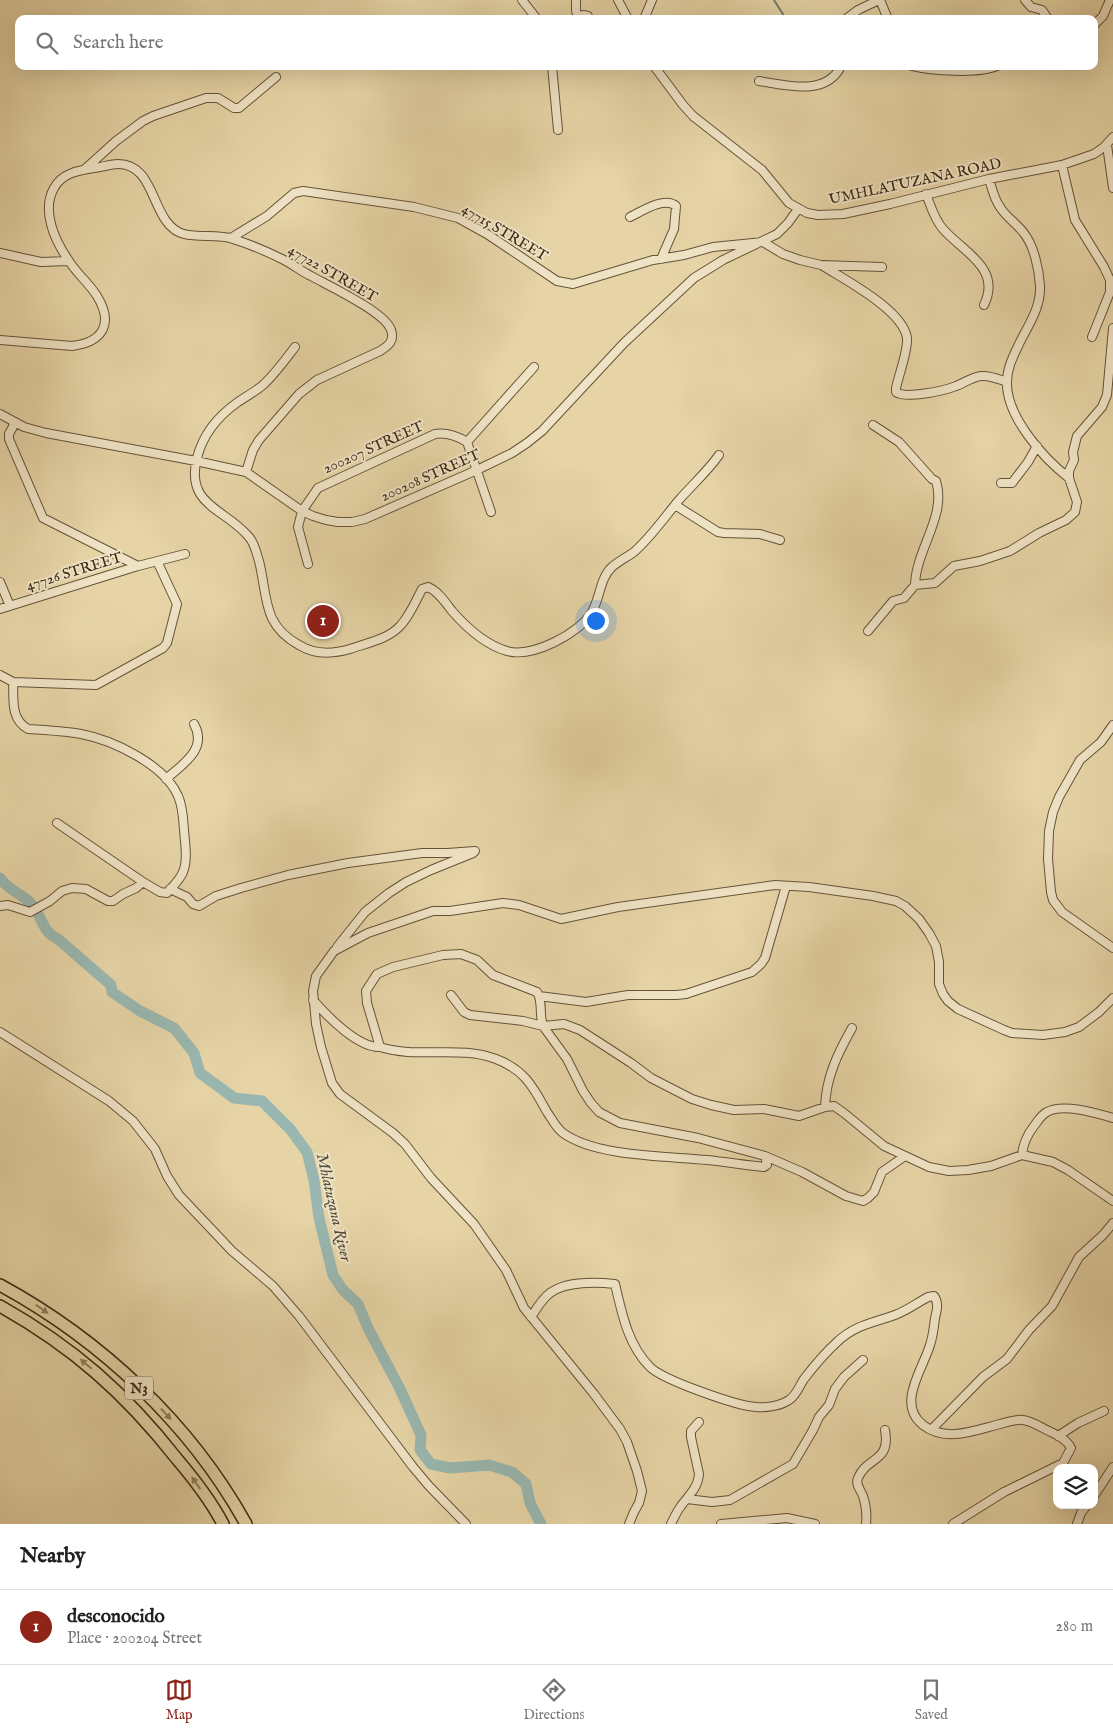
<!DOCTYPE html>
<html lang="en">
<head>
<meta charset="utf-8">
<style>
	:root { --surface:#fff; --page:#f6f6f6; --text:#202124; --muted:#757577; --line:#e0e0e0; --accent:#8f2418 }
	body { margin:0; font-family:"IM FELL English",serif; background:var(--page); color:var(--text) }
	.controls { position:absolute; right:15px; bottom:15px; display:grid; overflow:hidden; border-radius:10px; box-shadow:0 5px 20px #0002 }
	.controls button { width:45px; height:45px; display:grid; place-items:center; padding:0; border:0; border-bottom:1px solid var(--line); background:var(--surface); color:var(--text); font:25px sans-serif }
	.you { position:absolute; left:595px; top:620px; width:18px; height:18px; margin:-12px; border:4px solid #fff; border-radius:50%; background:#1a73e8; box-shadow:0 0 0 8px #1a73e833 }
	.badge { display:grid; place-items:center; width:32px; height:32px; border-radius:50%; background:var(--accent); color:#fff; font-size:16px; font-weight:700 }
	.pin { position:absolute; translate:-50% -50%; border:2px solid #fff; box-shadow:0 1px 5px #0006 }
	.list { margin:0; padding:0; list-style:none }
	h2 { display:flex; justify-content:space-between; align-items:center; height:65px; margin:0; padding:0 20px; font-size:21px }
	h2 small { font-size:16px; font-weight:400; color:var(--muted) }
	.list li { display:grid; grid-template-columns:32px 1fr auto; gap:15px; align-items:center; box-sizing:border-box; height:75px; padding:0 20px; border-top:1px solid var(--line) }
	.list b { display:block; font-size:19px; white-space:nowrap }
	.list p { margin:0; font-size:16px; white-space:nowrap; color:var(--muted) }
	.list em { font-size:16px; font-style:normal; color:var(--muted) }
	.icon { flex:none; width:28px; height:28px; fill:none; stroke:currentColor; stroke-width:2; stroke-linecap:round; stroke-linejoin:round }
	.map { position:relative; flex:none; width:1113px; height:1524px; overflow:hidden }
	.search { position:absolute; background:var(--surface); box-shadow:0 5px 20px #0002; left:15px; right:15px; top:15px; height:55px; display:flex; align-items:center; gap:12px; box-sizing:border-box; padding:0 18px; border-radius:10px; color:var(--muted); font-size:19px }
	.sheet { height:140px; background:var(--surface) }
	nav { display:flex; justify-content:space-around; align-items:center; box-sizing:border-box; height:70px; border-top:1px solid var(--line); background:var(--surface); font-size:14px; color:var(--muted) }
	nav a { display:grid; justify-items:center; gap:2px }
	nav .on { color:var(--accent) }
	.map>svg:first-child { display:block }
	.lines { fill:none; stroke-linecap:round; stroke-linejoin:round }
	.stream { stroke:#737e72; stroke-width:2 }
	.river { stroke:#99b7b0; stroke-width:11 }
	.minor-casing { stroke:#665338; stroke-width:10 }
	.highway-casing { stroke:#3b2814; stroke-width:14 }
	.minor { stroke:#efe3c5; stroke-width:8 }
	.highway { stroke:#e6d4a6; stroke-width:11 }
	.oneway { fill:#907e5d }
	.labels { text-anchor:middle; stroke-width:4; stroke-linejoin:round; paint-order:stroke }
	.shield { fill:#efe3c5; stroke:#716049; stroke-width:1 }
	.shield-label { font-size:14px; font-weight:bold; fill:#3b2814 }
	.street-label { font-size:15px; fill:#3b2814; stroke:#efe3c5 }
	.water-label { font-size:16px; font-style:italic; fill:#524c3b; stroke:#efe3c5 }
</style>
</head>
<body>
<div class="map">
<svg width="1113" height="1524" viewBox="0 0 1113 1524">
	<rect width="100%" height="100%" fill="#e6d4a6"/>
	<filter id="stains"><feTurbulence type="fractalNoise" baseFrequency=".004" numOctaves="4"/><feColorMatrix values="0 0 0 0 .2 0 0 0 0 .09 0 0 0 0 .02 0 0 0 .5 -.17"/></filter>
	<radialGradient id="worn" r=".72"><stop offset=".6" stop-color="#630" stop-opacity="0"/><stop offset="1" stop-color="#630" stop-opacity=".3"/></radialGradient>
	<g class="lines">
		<!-- stream -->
		<path class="stream" d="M774,0l12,19"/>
		<!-- river -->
		<path class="river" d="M0,878c9,14 26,16 35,31 8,12 9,24 23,30l53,46 1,7 28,19 34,17 20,25 6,20 34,25 28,3 28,28 17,23 7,28 5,38 14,57 10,15 15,14 10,24 32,61 21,46 -1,15 11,14 19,4 39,-3 23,7 14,12 4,19 11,21"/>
		<defs>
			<path id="minor" d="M522,0l15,19
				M576,0v11l3,8
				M618,0l10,19
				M880,0l8,19
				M1025,0l6,7 11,3 6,9
				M585,19l-2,-4 5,1 1,3
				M644,19l8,-19
				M846,19l12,-9 21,-10
				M1094,25l9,-9 7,-16
				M552,66l6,64
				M654,66l29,39 10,11 69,54 27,33 18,10 11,2 25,-1 47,-10 99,-25 73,-14 32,-11 10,-7 9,-10
				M912,66c19,5 68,8 85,0
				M759,81c27,4 67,16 82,-15
				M1107,145l6,43
				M1062,165l13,55 29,47 6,13v12l-18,45
				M84,170l32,-29 27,-20 10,-5 53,-18h12l16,10h5l37,-31
				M989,179c3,9 5,20 11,28 6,10 16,16 23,25 11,13 16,37 17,54 1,21 -11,38 -20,56 -6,13 -13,25 -13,40 -1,34 36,76 62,96
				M926,194c5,12 8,25 17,35 20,23 59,39 41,76
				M630,217c12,-6 35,-21 46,-11l-2,23 -13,30
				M231,238l36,-22 27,-23 9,-2 111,16 44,11 29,16 70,47 16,3 80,-24 31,-5 29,-8 50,-5 20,12 17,6 21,5 61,2
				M0,253l41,9 27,-1
				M823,266c22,14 80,44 84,72 1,13 -8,36 -11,50v4c9,7 48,-1 60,-6 8,-3 16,-9 25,-10 9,-1 17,3 26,6
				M0,340l72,6c31,-4 42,-22 25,-50 -8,-13 -20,-22 -28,-35 -14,-20 -28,-50 -15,-73 9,-17 29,-18 46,-21 6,-1 12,-3 18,-3 40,0 32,61 66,70 16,4 34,0 49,5 16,5 33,12 49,20 10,5 19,12 29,17 18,10 74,36 80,54 4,11 -3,16 -11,21l-63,29 -18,14 -40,46 -6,10 -7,22
				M295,347c-10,13 -20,27 -32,38 -7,6 -16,11 -25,17 -20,14 -35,32 -41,56 -12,48 28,50 52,79 6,7 7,15 10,24 9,36 3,64 40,84 16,10 34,9 51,4 17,-6 39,-10 51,-24 9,-10 15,-24 21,-36l6,-2c10,4 18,16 24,24 14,16 34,34 55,40 25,7 72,-17 85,-39 8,-14 8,-34 20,-45 7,-6 15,-10 22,-15 17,-15 30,-34 45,-52 13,-15 28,-28 40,-45
				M0,414l24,13 22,6 150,28 50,11 56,39 11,5 13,4 12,2h14l13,-3 112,-49 35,-17 15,-10 15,-12 82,-88 70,-65 29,-18 54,-26 11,-11 10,-14
				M15,423l-6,11v5l34,79 95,48
				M873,425l26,17 33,37 4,2c11,35 -20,68 -21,104
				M467,442l67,-75
				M1001,483h11l16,-21 9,-16
				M675,505l43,27 6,1 36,1 20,6
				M308,564l-10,-37 4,-16 16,-23 117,-54c12,-2 22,2 32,8l24,70
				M0,582l10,24
				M0,609l138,-43 47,-12
				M868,631l25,-30 11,-3 11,-13 20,-2 19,-17 26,-5 30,-10 29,-18 27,-13 9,-8 2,-10 -8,-24v-7l5,-11 -1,-8 4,-16 25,-29 5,-12 6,-67
				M0,675l13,7c1,17 -3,37 15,47 18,1 36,2 53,5 32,6 84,31 97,62 5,11 5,23 6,34 1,13 4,30 -1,42 -3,8 -11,15 -16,21l-7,-1 -17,-10 -7,6 -13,6 -10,7h-5l-22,-12 -14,-1 -10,3 -12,10 -20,11 -22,-7 -8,1
				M13,682l83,3 67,-37 4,-5 10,-39 -20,-43
				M1113,725l-12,17 -21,18 -21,37 -6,15 -4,19 -1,28 3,33 2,8 9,12 51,36
				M166,779c17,-15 42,-30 28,-55
				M57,823l86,59
				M170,889l17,8 6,7 6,2 17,-10 25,-8 47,-13 60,-12 74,-10h25l28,-2 -2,2 -42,17 -25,12 -17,11 -24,19 -28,35
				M451,995l13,17 6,3 53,6 20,5 24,33 16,32 8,12 8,9 21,11 78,15 67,18 37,16 44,24 17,5 5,-3 6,-6 8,-20 23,-16
				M539,996l47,6 42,-7h48l10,-1 66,-22 9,-8 4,-6 21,-72
				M313,1000c14,16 45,48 67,47l-13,-44 -1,-12 11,-17 16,-7 50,-12 18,-1 16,6 16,15 44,17c6,8 2,24 6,34l21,-2 16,6 51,33 20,15 41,21 19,6 23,5 30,-1 35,7 26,-9 9,-1 10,7 40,33 45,21 20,4 19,-1 23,-4 31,-11
				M0,1032l109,69 24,20 22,28 12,27 12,19 53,56 41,35 26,30 114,151 16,19 37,38
				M380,1047c38,12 79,-2 116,12 29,11 37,28 51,53 5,7 9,16 16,21 33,24 104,23 144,27 19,2 38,5 57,7l3,-2 -2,-9
				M825,1107c1,-30 13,-54 27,-79
				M1113,1118c-17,-5 -50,-15 -66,-6 -6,3 -9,9 -13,14 -7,9 -11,17 -12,29l31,7 15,8 45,31
				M531,1317c6,-9 11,-18 19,-24 16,-12 47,-11 65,-9 7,30 13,61 35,83 13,13 87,39 106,40 10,1 24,-1 33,-7 8,-5 10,-14 15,-21 10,-13 21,-26 33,-37 18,-17 36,-19 58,-27 11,-4 22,-12 33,-18l6,-1c5,7 3,14 1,22 -1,9 -2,18 -5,27 -7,24 -34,59 -7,80 23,18 53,5 77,-1 7,-2 16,-5 23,-4 9,1 19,8 28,12 8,4 16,8 20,16l-8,15 -59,29 -51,32
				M931,1430l52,-53 24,-18 22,-29 23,-24 27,-49 24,-22 10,-12
				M1058,1436l20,-13 26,-12
				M1094,1496l19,-29
				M687,1499l25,3 18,-2 63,-36 20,-34 6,-13 10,-12 6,-16 9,-12 19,-17
				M629,1524l5,-12 5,-9 3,-12 -5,-20 -10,-29 -7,-13 -26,-35 -70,-86 -18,-38 -32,-46 -43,-46 -26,-34 -12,-11 -53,-39 -8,-11 -11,-36 -5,-23 -3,-33 3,-15 18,-25 34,-18 65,-22h17l53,-8 16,2 42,14 57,-12 157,-22 34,2 64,9 23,5 9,5 14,13 10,14 7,13 3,16v22l4,10 5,7 10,8 46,21 8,3 31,2 22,-3 14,-5 20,-15 14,-14
				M671,1524c3,-6 6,-13 10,-18 8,-11 17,-18 18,-32l-8,-37v-6l8,-9
				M721,1524l66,-6 28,6
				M866,1524c1,-9 0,-19 -3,-28 -2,-6 -8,-11 -5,-18 9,-22 33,-15 27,-48
				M1077,1524l4,-11 6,-8"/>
			<path id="highway" d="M0,1285c101,55 190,138 246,239
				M0,1306c73,41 125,87 177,153 17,20 34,42 46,65"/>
		</defs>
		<!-- minor casing -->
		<use href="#minor" class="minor-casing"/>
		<!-- highway casing -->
		<use href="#highway" class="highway-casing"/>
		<!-- minor -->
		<use href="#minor" class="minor"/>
		<!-- highway -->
		<use href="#highway" class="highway"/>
	</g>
	<!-- one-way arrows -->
	<defs><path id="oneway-solid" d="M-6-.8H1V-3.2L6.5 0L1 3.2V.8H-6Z" transform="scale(1.25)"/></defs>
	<g class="oneway">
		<use href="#oneway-solid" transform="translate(42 1309) rotate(35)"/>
		<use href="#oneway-solid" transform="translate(86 1364) rotate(-140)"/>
		<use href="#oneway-solid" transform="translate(166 1414) rotate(47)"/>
		<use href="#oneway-solid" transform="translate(196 1483) rotate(-125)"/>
	</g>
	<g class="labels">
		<!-- shield labels -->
		<rect class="shield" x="125" y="1376.5" width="28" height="23" rx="4"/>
		<g class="shield-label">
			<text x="139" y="1393">N3</text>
		</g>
		<!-- street labels -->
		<g class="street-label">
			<text transform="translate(915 181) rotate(-12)" y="5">UMHLATUZANA ROAD</text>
			<text transform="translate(505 232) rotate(31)" y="5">47715 STREET</text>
			<text transform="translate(333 273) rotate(30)" y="5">47722 STREET</text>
			<text transform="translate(373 447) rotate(-24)" y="5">200207 STREET</text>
			<text transform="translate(430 475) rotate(-24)" y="5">200208 STREET</text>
			<text transform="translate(74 571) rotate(-17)" y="5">47726 STREET</text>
		</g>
		<!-- water labels -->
		<g class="water-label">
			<text transform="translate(335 1207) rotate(77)" y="6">Mhlatuzana River</text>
		</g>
	</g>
	<rect width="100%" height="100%" filter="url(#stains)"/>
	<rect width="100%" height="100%" fill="url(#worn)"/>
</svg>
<div class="controls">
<button><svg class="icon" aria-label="layers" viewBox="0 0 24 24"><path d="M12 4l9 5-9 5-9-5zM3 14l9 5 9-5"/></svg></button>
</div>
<div class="you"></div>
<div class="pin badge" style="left:323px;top:621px">1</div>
<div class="search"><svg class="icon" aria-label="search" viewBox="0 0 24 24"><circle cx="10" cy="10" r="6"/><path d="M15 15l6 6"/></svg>Search here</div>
</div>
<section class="sheet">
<h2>Nearby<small></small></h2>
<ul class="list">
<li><span class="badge">1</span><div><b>desconocido</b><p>Place · 200204 Street</p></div><em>280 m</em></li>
</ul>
</section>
<nav>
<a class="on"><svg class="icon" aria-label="map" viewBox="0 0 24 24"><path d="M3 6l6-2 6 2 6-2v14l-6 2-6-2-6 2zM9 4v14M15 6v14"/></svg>Map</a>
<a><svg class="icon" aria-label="directions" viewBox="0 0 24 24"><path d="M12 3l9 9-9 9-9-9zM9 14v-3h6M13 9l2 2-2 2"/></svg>Directions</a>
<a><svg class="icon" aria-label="saved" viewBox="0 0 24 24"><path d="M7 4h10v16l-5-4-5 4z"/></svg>Saved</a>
</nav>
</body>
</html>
